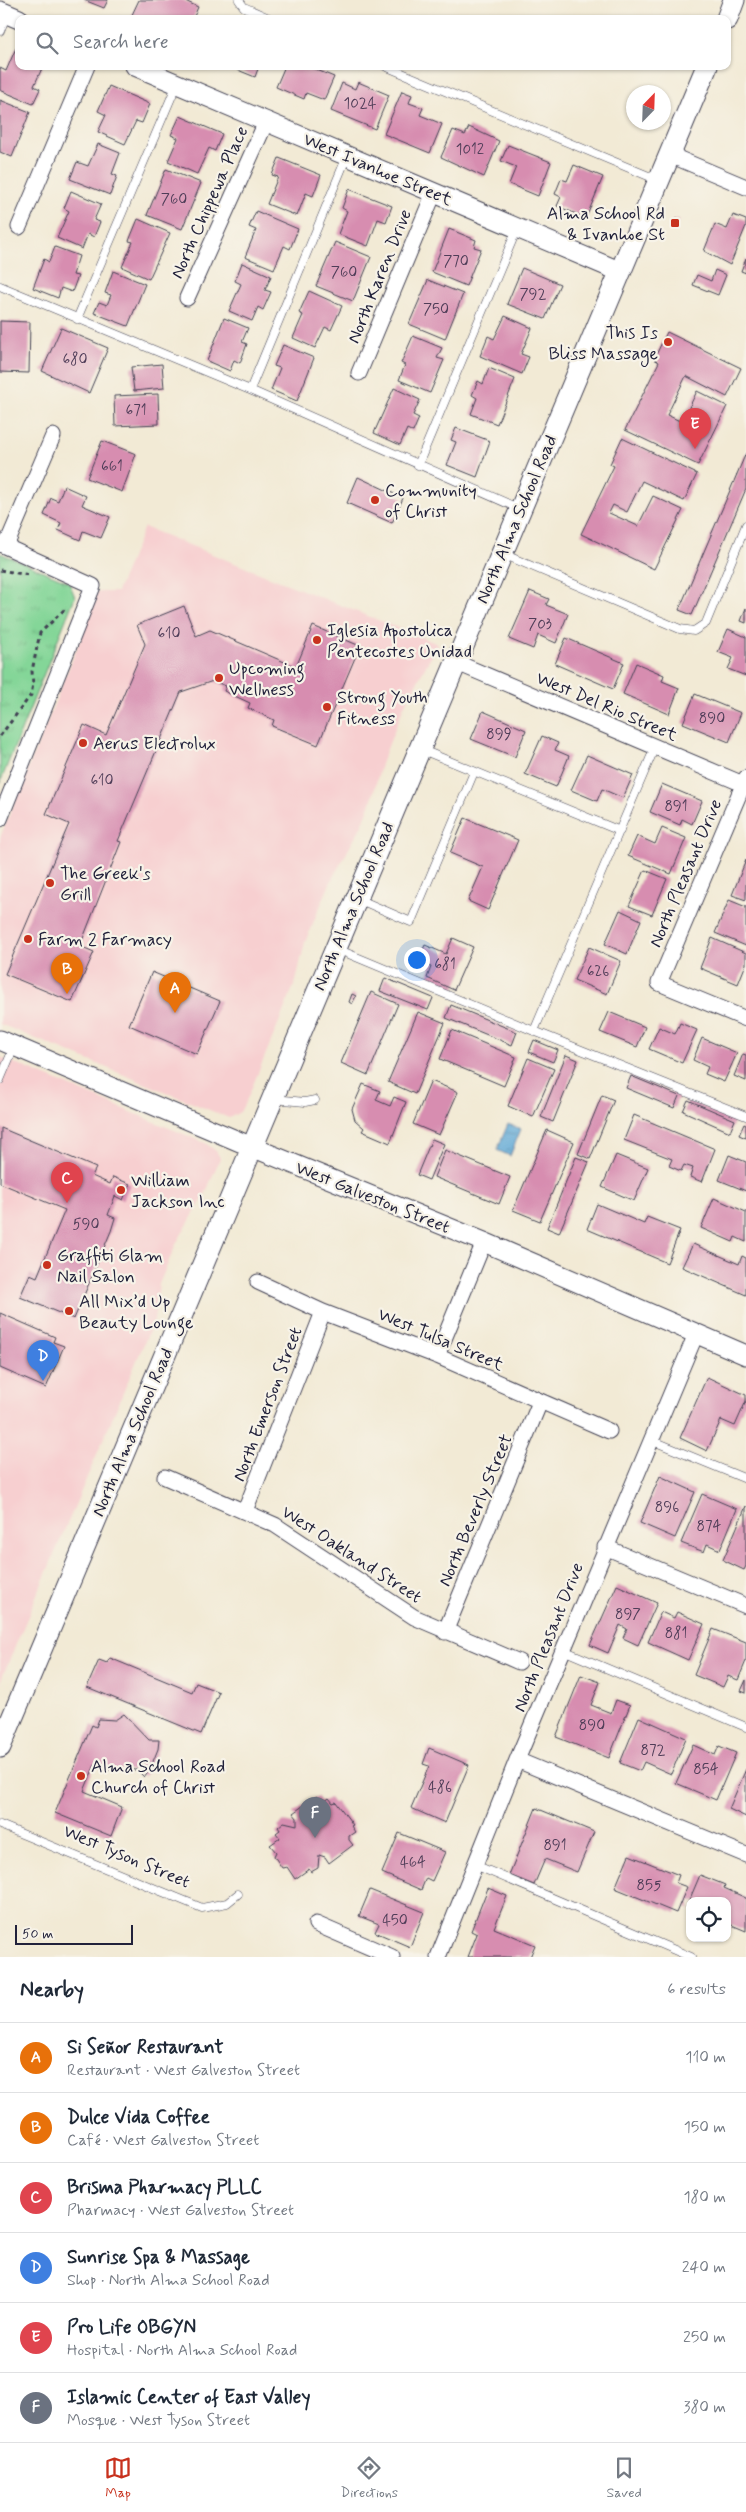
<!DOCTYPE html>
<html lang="en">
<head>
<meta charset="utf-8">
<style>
	:root { --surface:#fff; --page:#f2f2f3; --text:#1f2937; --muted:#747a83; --line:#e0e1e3; --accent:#c8321e }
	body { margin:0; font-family:Mynerve,sans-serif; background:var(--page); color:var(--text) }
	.controls { position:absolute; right:15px; bottom:15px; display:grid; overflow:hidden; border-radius:10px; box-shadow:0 1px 4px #0004 }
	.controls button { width:45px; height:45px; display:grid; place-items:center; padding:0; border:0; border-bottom:1px solid var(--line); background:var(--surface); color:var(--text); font:25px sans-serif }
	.compass { position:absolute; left:626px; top:85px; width:45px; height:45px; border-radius:50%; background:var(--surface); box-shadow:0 1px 4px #0004; rotate:23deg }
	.scale { position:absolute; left:15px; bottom:12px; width:118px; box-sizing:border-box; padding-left:5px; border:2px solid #22223b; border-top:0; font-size:14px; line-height:18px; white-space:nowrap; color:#22223b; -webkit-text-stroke:4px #f7f3e8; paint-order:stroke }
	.you { position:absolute; left:416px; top:959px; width:18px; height:18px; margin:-12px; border:4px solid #fff; border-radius:50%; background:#1a73e8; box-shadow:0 0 0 8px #1a73e833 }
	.badge { display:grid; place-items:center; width:32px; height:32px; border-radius:50%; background:var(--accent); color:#fff; font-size:16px; font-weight:700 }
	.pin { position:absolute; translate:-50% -41px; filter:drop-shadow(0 1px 2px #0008) }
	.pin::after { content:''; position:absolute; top:26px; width:18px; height:15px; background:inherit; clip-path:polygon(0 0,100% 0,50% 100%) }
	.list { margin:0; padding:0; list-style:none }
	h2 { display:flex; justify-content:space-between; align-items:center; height:65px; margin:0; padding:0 20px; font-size:21px }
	h2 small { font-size:16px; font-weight:400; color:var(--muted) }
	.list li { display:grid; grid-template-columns:32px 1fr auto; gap:15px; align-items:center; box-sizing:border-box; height:70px; padding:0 20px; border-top:1px solid var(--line) }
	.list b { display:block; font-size:19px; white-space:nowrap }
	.list p { margin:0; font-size:16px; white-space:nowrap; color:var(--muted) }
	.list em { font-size:16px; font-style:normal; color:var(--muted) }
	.icon { flex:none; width:28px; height:28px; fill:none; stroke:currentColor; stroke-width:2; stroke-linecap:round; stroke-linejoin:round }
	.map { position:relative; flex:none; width:746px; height:1957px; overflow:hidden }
	.search { position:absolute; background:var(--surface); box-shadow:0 1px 4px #0004; left:15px; right:15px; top:15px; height:55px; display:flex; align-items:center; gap:12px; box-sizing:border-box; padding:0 18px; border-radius:10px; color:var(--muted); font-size:19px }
	.sheet { height:485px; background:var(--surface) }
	nav { display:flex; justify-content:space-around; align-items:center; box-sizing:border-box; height:70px; border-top:1px solid var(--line); background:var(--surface); font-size:14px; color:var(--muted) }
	nav a { display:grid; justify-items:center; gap:2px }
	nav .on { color:var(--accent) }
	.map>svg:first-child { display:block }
	.built { fill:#f7cfd0 }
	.grass { fill:url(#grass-tufts); stroke:#537c6a }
	.water { fill:url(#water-ripples); stroke:#406588 }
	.building { fill:#d78db0 }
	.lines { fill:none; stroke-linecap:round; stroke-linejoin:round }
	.service-casing { stroke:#414052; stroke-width:9 }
	.minor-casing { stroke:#414052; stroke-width:17 }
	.tertiary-casing { stroke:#414052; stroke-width:21 }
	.secondary-casing { stroke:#414052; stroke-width:23 }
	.path { stroke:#414052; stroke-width:3; stroke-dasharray:4 4; stroke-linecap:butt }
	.service { stroke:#fff; stroke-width:8 }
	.minor { stroke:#fff; stroke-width:15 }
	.tertiary { stroke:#fff; stroke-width:19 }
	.secondary { stroke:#fff; stroke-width:21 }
	.poi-dot { fill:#c8321e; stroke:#f7f3e8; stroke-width:2 }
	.labels { text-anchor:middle; stroke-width:4.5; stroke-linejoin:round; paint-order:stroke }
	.number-label { font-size:15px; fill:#4f3d58 }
	.street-label { font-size:18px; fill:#22223b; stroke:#f7f3e8 }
	.poi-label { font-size:18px; fill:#22223b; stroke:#f7f3e8; text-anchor:start }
</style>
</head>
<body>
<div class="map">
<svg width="746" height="1957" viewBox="0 0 746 1957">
	<defs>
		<pattern id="grass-tufts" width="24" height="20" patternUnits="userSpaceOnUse" patternTransform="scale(1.25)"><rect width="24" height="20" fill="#84d698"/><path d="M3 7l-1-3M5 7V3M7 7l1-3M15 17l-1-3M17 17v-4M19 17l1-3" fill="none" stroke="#72b784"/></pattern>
		<pattern id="water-ripples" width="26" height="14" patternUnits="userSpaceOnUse" patternTransform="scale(1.25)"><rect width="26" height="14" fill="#5ea8d6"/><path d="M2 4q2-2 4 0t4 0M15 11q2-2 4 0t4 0" fill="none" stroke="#4d88af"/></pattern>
	</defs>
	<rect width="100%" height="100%" fill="#f7f3e8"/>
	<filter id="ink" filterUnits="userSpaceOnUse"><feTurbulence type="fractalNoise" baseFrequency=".02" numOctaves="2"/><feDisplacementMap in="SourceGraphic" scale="10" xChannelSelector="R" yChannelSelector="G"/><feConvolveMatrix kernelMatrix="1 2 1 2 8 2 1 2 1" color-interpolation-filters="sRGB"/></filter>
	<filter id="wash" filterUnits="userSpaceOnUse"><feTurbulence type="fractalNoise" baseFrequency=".0096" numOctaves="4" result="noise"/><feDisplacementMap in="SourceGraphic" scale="20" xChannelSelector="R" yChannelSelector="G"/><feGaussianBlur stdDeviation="1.12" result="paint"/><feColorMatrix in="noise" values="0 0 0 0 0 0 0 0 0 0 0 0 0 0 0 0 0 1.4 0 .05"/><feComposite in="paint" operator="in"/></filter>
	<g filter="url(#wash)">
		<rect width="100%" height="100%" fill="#f2ead5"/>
		<!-- built -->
		<path class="built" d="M144,527l294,117 -34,62 -23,58 -10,39 -9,22 -31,56 -26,61 -9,39 -48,116 -8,15 -11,6 -229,-94v-186l81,-200 15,-46h21z
			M0,1057l205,86 11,8 4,7 -16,39 -27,45 -18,42 -5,36 -154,362z"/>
		<!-- grass -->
		<path class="grass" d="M0,553l69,29 6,15 -75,186z"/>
		<!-- water -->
		<path class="water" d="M508,1124l13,5 -11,27 -13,-6z"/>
		<g id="blocks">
			<!-- building -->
			<path class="building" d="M84,0h24l-4,8z
				M139,0h44l15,7 -5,12h-63z
				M16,48l3,1v17h24l-9,20 6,3 -7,15 -33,-14v-22l6,3z
				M228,66h31l-4,11z
				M285,66h22l27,11 -10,23 -18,-7 -2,6 -28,-12z
				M358,82l31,13 -14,34 -44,-18 11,-28 13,6z
				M109,86l41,18 -8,19 -6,-2 -11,23 -27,-12 8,-17 -8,-4z
				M402,91l10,4 -3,8 14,5 -3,7 22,9 -12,29 -46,-19z
				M0,100l30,12 -18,45 -12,-5z
				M180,116l42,18 -7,17 -6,-3 -12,26 -29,-13 10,-23 -7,-3z
				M469,127l30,14 -15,36 -43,-20 12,-27 12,5z
				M98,144l22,9 -8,21 5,2 -7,19 -40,-16 7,-17 11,4z
				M508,145l43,17 -13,34 -29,-12 7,-17 -15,-6z
				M279,158l42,17 -8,21 -7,-3 -9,23 -30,-12 11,-27 -6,-2z
				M574,165l29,12 -17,41 -29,-12 4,-9 -6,-3 6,-15 6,2z
				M166,169l35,14 -19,46 -35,-14z
				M349,189l43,17 -6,16 -8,-3 -10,27 -30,-12 9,-23 -5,-3z
				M71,191l30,13 -7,16 6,2 -6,15 -6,-3 -6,15 -25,-11 12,-27 -5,-3z
				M256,211l42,18 -8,20 -6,-3 -10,23 -29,-12 11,-27 -7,-3z
				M733,215l13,5v6l-16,39 -26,-14 11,-27 12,5z
				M138,219l32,14 -21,46 -27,-12 11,-25 -4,-1z
				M675,219h5l-5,8 -4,-3z
				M449,229l27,11 -2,7 7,2 -15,37 -34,-14z
				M335,242l36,15 -18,44 -37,-15z
				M55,247l24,9 -6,19 5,1 -6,16 -11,-4 -3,10 -25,-10 11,-29 5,3z
				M746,258v15l-5,-2z
				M242,263l29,13 -6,14 6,2 -8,18 -5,-3 -6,14 -23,-10 12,-27 -6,-3z
				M522,268l38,16 -15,35 -38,-15z
				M715,270l11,5 -8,20 -25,-10 4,-10 14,6z
				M113,271l32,13 -17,42 -34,-13 5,-11 8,3 4,-10 -6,-2z
				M428,280l35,14 -18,45 -36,-15z
				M309,291l33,15 -11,24 -6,-3 -10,21 -22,-10 10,-23 -4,-2z
				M505,316l27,12 -11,26 8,3 -7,17 -42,-18 8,-20 6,3z
				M224,318l24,10 -6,14 5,2 -7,19 -6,-3 -4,11 -23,-10z
				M0,321l30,1 -1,51 -29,-1z
				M61,328l47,20 -19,45 -47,-22z
				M667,332l74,36 -14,29 -41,-21 -19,39 15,7 15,-31 30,15 -29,59 -73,-35 34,-68 -5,-3z
				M413,336l29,12 -5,10 7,2 -14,33 -31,-13 6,-15 -4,-2z
				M283,345l31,13 -17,43 -26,-11 9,-22 -6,-2z
				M162,364l2,24 -30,3 -3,-24z
				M489,368l26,11 -18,45 -26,-10 6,-16 -5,-3 6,-14 5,3z
				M394,388l26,12 -7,15 6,3 -6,14 -6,-3 -7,16 -26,-12z
				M158,394l1,30 -44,2 -1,-30z
				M456,428l34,13 -13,36 -30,-12 9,-23 -5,-2z
				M622,438l75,36 -13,27 -42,-20 -15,31 -14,-7 -4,8 29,13 15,-30 30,14 -29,59 -73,-35 33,-68 -4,-2z
				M102,441l34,13 -14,38 -35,-14z
				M746,453v36l-54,126 -13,-5z
				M358,477l45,21 -11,25 -45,-20z
				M64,486l22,10 -4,9 28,12 -9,21 -18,-7 -3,9 -22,-10 3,-7 -17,-8 7,-17 7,3z
				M530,591l19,8 -3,6 22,9 -12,29 -18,-8 -5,14 -24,-10z
				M184,606l12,30 14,-6 86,37 17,-41 47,20 -42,99 -46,-19 2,-6 -26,-12 2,-5 -26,-12 2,-5 -13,-5 -32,11 -63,149 3,1 -41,104 14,6 -22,50 -67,-28 64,-150 -23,-10 38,-89 22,10 39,-91 -8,-19z
				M746,608v15l-5,-2z
				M728,629l18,8v39l-18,-7 5,-11 -15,-6z
				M566,638l58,25 -11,26 -58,-25z
				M636,663l28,12 -2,6 17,7 -10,26 -46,-20z
				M695,694l46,19 -12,29 -46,-19z
				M483,711l43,19 -11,27 -44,-18z
				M542,736l16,7 -3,7 14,6 -13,31 -31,-13z
				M587,755l46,20 -10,23 -21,-9 -5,12 -26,-11z
				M662,784l40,17 -10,23 -10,-5 -2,6 -30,-13z
				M465,818l53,22 -30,70 -20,-9 15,-34 -33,-14z
				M662,828l24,10 -15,36 -43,-18 9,-20 18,8z
				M746,860v40l-14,-5z
				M645,870l22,9 -15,36 -23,-9z
				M729,900l17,7v39l-31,-13z
				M620,910l21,10 -14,34 -22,-10z
				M453,938l20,9 -19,43 -27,-12 4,-11 -13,-6 7,-16 21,9z
				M712,938l34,15v11l-8,20 -38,-16z
				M589,947l32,14 -14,33 -33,-14z
				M152,972l68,29 -23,53 -68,-29z
				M385,978l48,20 -5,12 -48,-19z
				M371,992l27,12 -30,71 -27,-12z
				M352,994l4,2 -4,8 -3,-2z
				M451,1005l66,27 -5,13 -66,-27z
				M418,1012l27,11 -30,71 -27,-12z
				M609,1012l36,15 -8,20 -37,-15z
				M680,1023l17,7 -15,33 -33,-14 10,-22 16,7z
				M452,1030l64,27 -12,29 -64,-27z
				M702,1038l35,15 -13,29 -19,-8 3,-7 -15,-7z
				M534,1040l24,10 -5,12 -24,-10z
				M743,1054l3,1v26l-12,-5z
				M566,1055l12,5 -25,62 -12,-5z
				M528,1058l26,11 -21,48 -25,-11z
				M631,1076l48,20 -5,12 -48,-20z
				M431,1081l27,11 -19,43 -26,-11z
				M363,1084l17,7 -4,9 14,6 4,-9 12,5 -16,41 -28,-12 2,-3 -9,-8 -3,-11z
				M602,1095l12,5 -24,59 -12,-5z
				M688,1100l47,20 -5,12 -47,-21z
				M634,1115l81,34 -13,33 -12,-5 3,-9 -9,-3 -3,6 -12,-5 3,-7 -48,-19z
				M744,1124l2,1v13l-7,-3z
				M1,1128l95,40 -4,8 18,8 3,-7 17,7 -7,16 -8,-4 -7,19 7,3 -4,13 -37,88 -54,-22 10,-23 7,3 28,-67 -65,-27z
				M547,1130l27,12 -34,79 -27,-11z
				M432,1139l12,5 -15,36 -12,-5z
				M445,1150l65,27 -11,27 -65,-27z
				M616,1155l32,13 -14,33 -32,-14z
				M729,1155l17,7v29l-27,-11z
				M576,1157l13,5 -30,71 -12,-5z
				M714,1198l32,14v30l-11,-5 -2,5 -32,-14z
				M597,1204l47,20 3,-7 33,13 -13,33 -80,-34z
				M693,1244l46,20 3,-8 4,2v37l-64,-28z
				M0,1313l55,24 -2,5 11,4 -18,42 -46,-20z
				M707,1377l39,18v6l-11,25 -14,-6 -14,31 -27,-13z
				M660,1476l35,16 -20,46 -35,-15z
				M702,1494l35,15 -17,41 -13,-6 -3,8 -23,-9z
				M746,1506v60l-2,4 -21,-10z
				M617,1585l40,18 -19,42 -15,-7 4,-9 -7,-4 -12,28 -18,-8z
				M661,1612l13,6 3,-6 27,12 -16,36 -40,-18z
				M713,1629l33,13v19l-8,19 -10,-4 -5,11 -29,-12z
				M110,1658l82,34 4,-9 23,9 -18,42 -114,-47 12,-27 8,3z
				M581,1675l19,7 -9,23 20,8 5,-13 14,5 -21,53 -53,-21z
				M746,1680v13l-5,-2z
				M124,1714l25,26h10l-1,9 -8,20 -6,8 -7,-7h-35l-7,-5 -11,26 38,16 -11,29 -56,-23 37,-88 4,2 3,-8 16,1z
				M639,1717l47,21 -15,36 -27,-12 -4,9 -20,-8z
				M693,1745l22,10 4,-9 17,7 -20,47 -40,-17z
				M429,1748l40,17 -24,58 -34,-15 18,-42 -6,-2z
				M746,1769v48l-17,-8z
				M317,1796l3,5 4,1 5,-4 4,5 3,-1 17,23 -2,1 4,6 -6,4v4l4,5 -24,18 -4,-6 -6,-2 -1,13 -7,4 -2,-3 -14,10 -8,-12 -5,1 -8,-12 2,-4 -6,-7 10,-7 -4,-5 4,-3 -2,-3 6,-5 13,3v-7l-4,-5z
				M536,1808l58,24 -17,40 -32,-13 -11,26 -25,-10z
				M399,1833l46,19 -13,29 -6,-3 -5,12 -39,-17z
				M629,1855l50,20 -3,8 11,4 -11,26 -61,-25z
				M700,1875l25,10 -1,3 22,10v33l-19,-8v-22h-37v8l-4,-1z
				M488,1888l19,8 -13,32 41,17 -5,12h-62l9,-23 -6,-3z
				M370,1890l54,22 -14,35 -35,-15 4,-8 -20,-8z"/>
		</g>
	</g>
	<g filter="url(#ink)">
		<use href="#blocks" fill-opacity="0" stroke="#414052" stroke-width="1"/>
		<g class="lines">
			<defs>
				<path id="service" d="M239,0l5,7 27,12
					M0,31l7,-17
					M385,66l273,114
					M0,286l250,104 270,119
					M77,319l100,-235
					M250,390l97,-234
					M418,465l99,-236
					M503,554l177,75 14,2 12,-8 40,-98
					M655,747l-121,284 212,85
					M420,749l200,82
					M358,899l53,23 63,-150
					M337,949l197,82
					M0,1080l14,-33
					M274,1099l31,3 10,-2
					M651,1440l95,39
					M563,1650l183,77
					M0,1825l202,83 25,-5 11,-9
					M475,1865l216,92"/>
				<path id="minor" d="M670,155l76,32
					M19,227l68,-161
					M187,298l79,-176
					M359,373l75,-180
					M0,544l93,42 -93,233
					M6,546l47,-110
					M455,662l288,122
					M746,778l-87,205 87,36
					M258,1282l65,30 114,44 172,75
					M437,1356l47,-114
					M165,1477l110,48 139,92 105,45
					M245,1511l78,-199
					M605,1547l141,59
					M445,1632l95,-230
					M517,1760l229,95
					M316,1924l76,33
					M438,1957l79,-197 179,-426"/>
				<path id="tertiary" d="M0,11l19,8
					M135,66l486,206
					M0,1040l252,107 232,95 262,113"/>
				<path id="secondary" d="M727,19l7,-19
					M0,1747l707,-1681"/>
			</defs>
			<!-- service casing -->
			<use href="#service" class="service-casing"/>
			<!-- minor casing -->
			<use href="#minor" class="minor-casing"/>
			<!-- tertiary casing -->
			<use href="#tertiary" class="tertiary-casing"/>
			<!-- secondary casing -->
			<use href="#secondary" class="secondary-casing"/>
			<!-- path -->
			<path class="path" d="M0,570l29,5
				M0,736l31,-41 2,-11 -1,-13 8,-38 27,-26"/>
			<!-- service -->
			<use href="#service" class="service"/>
			<!-- minor -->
			<use href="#minor" class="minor"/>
			<!-- tertiary -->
			<use href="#tertiary" class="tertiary"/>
			<!-- secondary -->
			<use href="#secondary" class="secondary"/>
		</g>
	</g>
	<!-- markers -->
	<g class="poi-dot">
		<rect x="670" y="218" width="10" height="10" rx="2.5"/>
		<circle cx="668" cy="342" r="5"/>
		<circle cx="375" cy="500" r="5"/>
		<circle cx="317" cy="640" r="5"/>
		<circle cx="219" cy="678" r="5"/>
		<circle cx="327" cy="707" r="5"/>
		<circle cx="83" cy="743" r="5"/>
		<circle cx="50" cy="883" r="5"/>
		<circle cx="28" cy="939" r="5"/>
		<circle cx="121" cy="1190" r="5"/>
		<circle cx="47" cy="1265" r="5"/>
		<circle cx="69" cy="1311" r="5"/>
		<circle cx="81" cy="1776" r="5"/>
	</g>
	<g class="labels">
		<!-- number labels -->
		<g class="number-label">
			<text x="360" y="108">1024</text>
			<text x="470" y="154">1012</text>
			<text x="174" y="204">760</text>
			<text x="456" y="266">770</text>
			<text x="344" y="277">760</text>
			<text x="533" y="299">792</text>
			<text x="436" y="314">750</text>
			<text x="75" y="364">680</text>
			<text x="136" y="415">671</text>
			<text x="112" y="471">661</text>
			<text x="540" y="629">703</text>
			<text x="169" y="638">610</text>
			<text x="712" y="723">890</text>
			<text x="499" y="739">899</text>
			<text x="102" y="785">610</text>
			<text x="676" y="811">891</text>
			<text x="445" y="969">681</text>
			<text x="598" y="976">626</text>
			<text x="86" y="1229">590</text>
			<text x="667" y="1512">896</text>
			<text x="709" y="1531">874</text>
			<text x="628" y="1619">897</text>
			<text x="676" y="1638">881</text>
			<text x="592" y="1730">890</text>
			<text x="653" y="1755">872</text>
			<text x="706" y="1774">854</text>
			<text x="440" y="1792">486</text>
			<text x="555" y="1850">891</text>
			<text x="413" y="1867">464</text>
			<text x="649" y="1890">855</text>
			<text x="395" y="1925">450</text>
		</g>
		<!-- street labels -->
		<g class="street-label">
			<text transform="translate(378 169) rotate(23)" y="6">West Ivanhoe Street</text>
			<text transform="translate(209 202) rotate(-66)" y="6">North Chippewa Place</text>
			<text transform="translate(379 276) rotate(-68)" y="6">North Karen Drive</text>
			<text transform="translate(516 519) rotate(-67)" y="6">North Alma School Road</text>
			<text transform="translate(607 706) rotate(23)" y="6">West Del Rio Street</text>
			<text transform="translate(685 873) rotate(-67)" y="6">North Pleasant Drive</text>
			<text transform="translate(353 906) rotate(-67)" y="6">North Alma School Road</text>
			<text transform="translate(373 1197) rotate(22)" y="6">West Galveston Street</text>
			<text transform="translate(441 1339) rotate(23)" y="6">West Tulsa Street</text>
			<text transform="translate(267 1404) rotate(-69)" y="6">North Emerson Street</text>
			<text transform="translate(132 1432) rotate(-67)" y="6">North Alma School Road</text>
			<text transform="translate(475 1510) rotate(-67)" y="6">North Beverly Street</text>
			<text transform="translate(352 1554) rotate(33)" y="6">West Oakland Street</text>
			<text transform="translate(548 1637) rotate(-68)" y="6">North Pleasant Drive</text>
			<text transform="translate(127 1856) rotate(23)" y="6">West Tyson Street</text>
		</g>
		<!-- poi labels -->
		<g class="poi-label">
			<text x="665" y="219" text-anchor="end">Alma School Rd<tspan x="665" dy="21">&amp; Ivanhoe St</tspan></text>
			<text x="658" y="338" text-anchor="end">This Is<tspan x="658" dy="21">Bliss Massage</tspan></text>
			<text x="385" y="496">Community<tspan x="385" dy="21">of Christ</tspan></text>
			<text x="327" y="636">Iglesia Apostolica<tspan x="327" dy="21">Pentecostes Unidad</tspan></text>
			<text x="229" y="674">Upcoming<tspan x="229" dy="21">Wellness</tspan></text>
			<text x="337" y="703">Strong Youth<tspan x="337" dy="21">Fitness</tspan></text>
			<text x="93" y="749">Aerus Electrolux</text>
			<text x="60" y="879">The Greek's<tspan x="60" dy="21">Grill</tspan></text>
			<text x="38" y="945">Farm 2 Farmacy</text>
			<text x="131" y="1186">William<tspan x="131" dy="21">Jackson Inc</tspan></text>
			<text x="57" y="1261">Graffiti Glam<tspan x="57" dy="21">Nail Salon</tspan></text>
			<text x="79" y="1307">All Mix’d Up<tspan x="79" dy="21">Beauty Lounge</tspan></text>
			<text x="91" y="1772">Alma School Road<tspan x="91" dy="21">Church of Christ</tspan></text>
		</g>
	</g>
</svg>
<div class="controls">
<button><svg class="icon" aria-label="locate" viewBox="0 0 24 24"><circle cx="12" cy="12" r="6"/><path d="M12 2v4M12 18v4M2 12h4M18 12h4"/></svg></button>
</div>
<svg class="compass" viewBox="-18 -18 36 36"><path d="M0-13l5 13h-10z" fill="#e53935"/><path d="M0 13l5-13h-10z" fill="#747a83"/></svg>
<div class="scale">50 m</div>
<div class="you"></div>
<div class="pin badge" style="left:175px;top:1013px;background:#e8710a">A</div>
<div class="pin badge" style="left:67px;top:994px;background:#e8710a">B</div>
<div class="pin badge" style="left:67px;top:1203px;background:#e0444e">C</div>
<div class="pin badge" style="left:43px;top:1381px;background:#3f7fe0">D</div>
<div class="pin badge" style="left:695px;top:449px;background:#e0444e">E</div>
<div class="pin badge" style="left:315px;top:1838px;background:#6b7280">F</div>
<div class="search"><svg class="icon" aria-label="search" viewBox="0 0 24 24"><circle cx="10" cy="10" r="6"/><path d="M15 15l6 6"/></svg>Search here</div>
</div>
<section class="sheet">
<h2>Nearby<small>6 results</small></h2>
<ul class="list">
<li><span class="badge" style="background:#e8710a">A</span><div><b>Si Señor Restaurant</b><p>Restaurant · West Galveston Street</p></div><em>110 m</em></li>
<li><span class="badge" style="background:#e8710a">B</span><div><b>Dulce Vida Coffee</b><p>Café · West Galveston Street</p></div><em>150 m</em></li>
<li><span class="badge" style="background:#e0444e">C</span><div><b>Brisma Pharmacy PLLC</b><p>Pharmacy · West Galveston Street</p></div><em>180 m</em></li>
<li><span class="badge" style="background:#3f7fe0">D</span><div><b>Sunrise Spa &amp; Massage</b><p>Shop · North Alma School Road</p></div><em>240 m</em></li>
<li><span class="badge" style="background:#e0444e">E</span><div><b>Pro Life OBGYN</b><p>Hospital · North Alma School Road</p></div><em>250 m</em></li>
<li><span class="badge" style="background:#6b7280">F</span><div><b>Islamic Center of East Valley</b><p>Mosque · West Tyson Street</p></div><em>380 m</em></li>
</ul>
</section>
<nav>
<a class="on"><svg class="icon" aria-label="map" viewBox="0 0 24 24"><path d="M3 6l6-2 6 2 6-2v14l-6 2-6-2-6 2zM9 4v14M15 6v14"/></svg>Map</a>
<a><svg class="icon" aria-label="directions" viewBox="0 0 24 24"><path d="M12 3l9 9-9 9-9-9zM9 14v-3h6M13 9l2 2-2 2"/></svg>Directions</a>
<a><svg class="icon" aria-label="saved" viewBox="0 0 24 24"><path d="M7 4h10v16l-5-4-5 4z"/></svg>Saved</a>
</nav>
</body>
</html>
